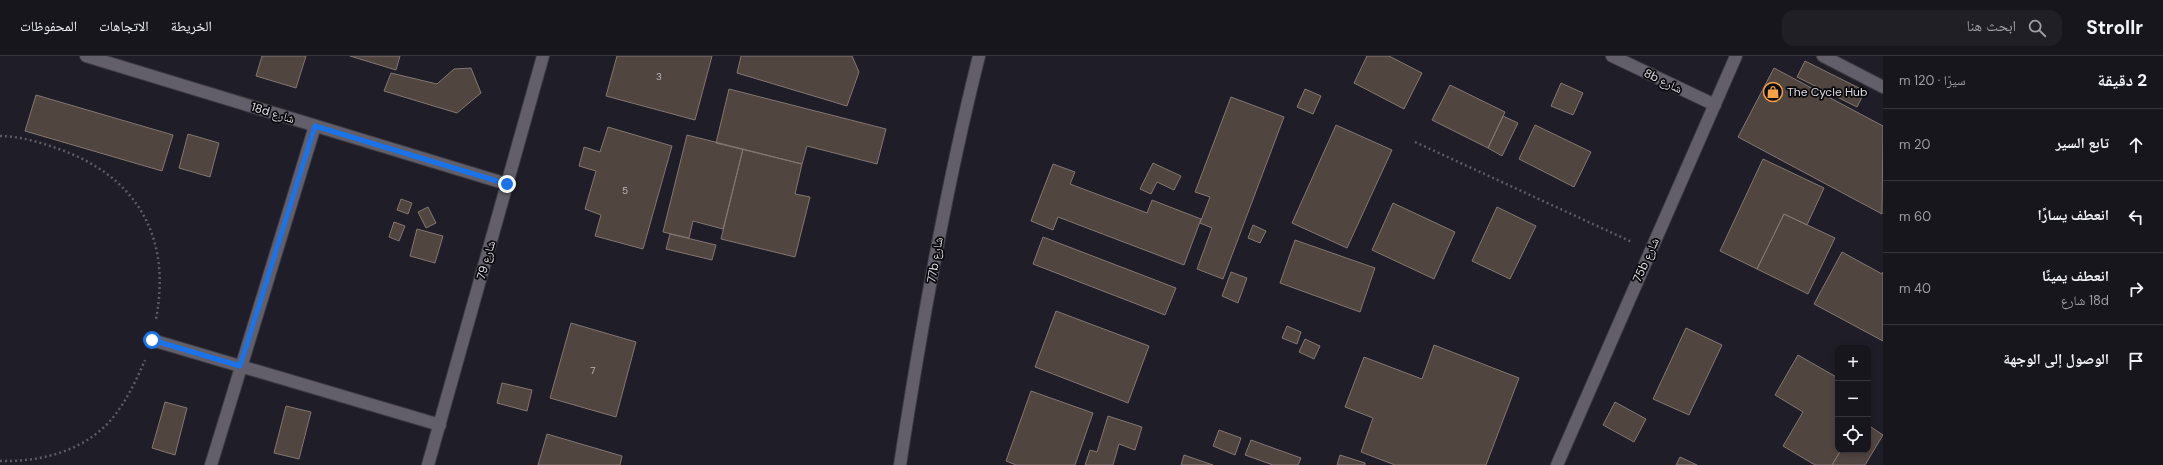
<!DOCTYPE html>
<html lang="ar">
<head>
<meta charset="utf-8">
<style>
	:root { --surface:#17161d; --page:#201f26; --text:#f1f3f6; --muted:#9e9fa4; --line:#36353b }
	body { margin:0; font-family:"DM Sans","Noto Naskh Arabic",sans-serif; background:var(--page); color:var(--text); direction:rtl }
	.controls { position:absolute; right:12px; bottom:12px; display:grid; overflow:hidden; border-radius:8px; box-shadow:0 2px 6px #0003 }
	.controls button { width:36px; height:36px; display:grid; place-items:center; padding:0; border:0; border-bottom:1px solid var(--line); background:var(--surface); color:var(--text); font:20px sans-serif }
	.stop { position:absolute; width:12px; height:12px; margin:-9px; border:3px solid #1a73e8; border-radius:50%; background:#fff }
	.stop.end { background:#1a73e8; border-color:#fff; box-shadow:0 1px 4px #0008 }
	.list { margin:0; padding:0; list-style:none }
	h2 { display:flex; justify-content:space-between; align-items:center; height:52px; margin:0; padding:0 16px; font-size:17px }
	h2 small { font-size:13px; font-weight:400; color:var(--muted) }
	.list li { display:grid; grid-template-columns:26px 1fr auto; gap:12px; align-items:center; box-sizing:border-box; height:72px; padding:0 16px; border-top:1px solid var(--line) }
	.list b { display:block; font-size:15px; white-space:nowrap }
	.list p { margin:0; font-size:13px; white-space:nowrap; color:var(--muted) }
	.list em { font-size:13px; font-style:normal; color:var(--muted) }
	.icon { flex:none; width:22px; height:22px; fill:none; stroke:currentColor; stroke-width:2; stroke-linecap:round; stroke-linejoin:round }
	.map { position:relative; flex:none; width:1883px; height:409px; overflow:hidden; direction:ltr }
	header { display:flex; align-items:center; gap:24px; box-sizing:border-box; height:56px; padding:0 20px; background:var(--surface); border-bottom:1px solid var(--line) }
	header strong { font-size:19px }
	nav { display:flex; gap:22px; margin-inline-start:auto; font-size:14px }
	.search { width:280px; height:36px; background:var(--page); display:flex; align-items:center; gap:10px; box-sizing:border-box; padding:0 14px; border-radius:12px; color:var(--muted); font-size:15px }
	main { display:flex }
	aside { flex:1; background:var(--surface) }
	.map>svg:first-child { display:block }
	.building { fill:#514540; stroke:#847772 }
	.lines { fill:none; stroke-linecap:round; stroke-linejoin:round }
	.service-casing { stroke:#3c3a42; stroke-width:14 }
	.minor-casing { stroke:#3c3a42; stroke-width:14 }
	.tertiary-casing { stroke:#3c3a42; stroke-width:14 }
	.path { stroke:#5d5b64; stroke-width:2.5; stroke-dasharray:2 3; stroke-linecap:butt }
	.service { stroke:#625f6b; stroke-width:12 }
	.minor { stroke:#625f6b; stroke-width:12 }
	.tertiary { stroke:#625f6b; stroke-width:12 }
	.route { stroke:#1a73e8; stroke-width:5 }
	.labels { text-anchor:middle; stroke-width:3.5; stroke-linejoin:round; paint-order:stroke }
	.number-label { font-size:10px; fill:#bbb7bb }
	.street-label { font-size:12px; fill:#dedde4; stroke:#09080c }
	.poi-label { font-size:12px; fill:#dedde4; stroke:#09080c; text-anchor:start }
</style>
</head>
<body>
<header>
<strong>Strollr</strong>
<div class="search"><svg class="icon" aria-label="search" viewBox="0 0 24 24"><circle cx="10" cy="10" r="6"/><path d="M15 15l6 6"/></svg>ابحث هنا</div>
<nav><a>الخريطة</a><a>الاتجاهات</a><a>المحفوظات</a></nav>
</header>
<main>
<aside>
<h2>2 دقيقة<small>سيرًا · 120 m</small></h2>
<ul class="list">
<li><svg class="icon" aria-label="ahead" viewBox="0 0 24 24"><path d="M12 20V5M6 11l6-6 6 6"/></svg><div><b>تابع السير</b></div><em>20 m</em></li>
<li><svg class="icon" aria-label="left" viewBox="0 0 24 24"><path d="M17 20v-9H6M10 6l-5 5 5 5"/></svg><div><b>انعطف يسارًا</b></div><em>60 m</em></li>
<li><svg class="icon" aria-label="right" viewBox="0 0 24 24"><path d="M7 20v-9h11M14 6l5 5-5 5"/></svg><div><b>انعطف يمينًا</b><p>18d شارع</p></div><em>40 m</em></li>
<li><svg class="icon" aria-label="arrive" viewBox="0 0 24 24"><path d="M6 21V4h12l-3 4 3 4H6"/></svg><div><b>الوصول إلى الوجهة</b></div></li>
</ul>
</aside>
<div class="map">
<svg width="1883" height="409" viewBox="0 0 1883 409">
	<rect width="100%" height="100%" fill="#1f1d27"/>
	<!-- building -->
	<path class="building" d="M262,0h44l-10,32 -40,-12z
		M350,0h50l-4,14z
		M617,0h95l-17,64 -89,-24z
		M741,0h111l7,16 -12,34 -110,-33z
		M1367,0h22l33,17 -18,36 -50,-26z
		M1805,5l60,30 -8,16 -60,-30z
		M471,12l10,25 -24,20 -73,-22 7,-18 46,11 17,-15z
		M1774,12l109,58 -1,88 -144,-77z
		M1561,27l22,10 -10,22 -22,-9z
		M1450,29l55,27 -17,36 -56,-28z
		M729,33l157,40 -9,35 -70,-18 -5,18 -86,-21z
		M1305,33l16,7 -8,18 -16,-7z
		M36,39l137,40 -11,36 -137,-40z
		M1231,41l53,20 -61,162 -26,-10 15,-41 -12,-5 10,-26 -15,-5z
		M1503,60l15,7 -16,33 -14,-8z
		M1336,69l56,25 -45,98 -55,-25z
		M1535,69l56,27 -17,35 -55,-28z
		M608,71l64,19 -29,103 -48,-13 6,-21 -16,-6 11,-38 -17,-5 5,-19 16,5z
		M188,78l31,9 -9,34 -31,-9z
		M687,79l56,14 -20,80 -30,-8 -4,17 -26,-6z
		M743,93l59,15 -7,30 15,3 -15,60 -74,-18z
		M1763,103l61,29 -17,37 -23,-11 -27,55 -37,-18z
		M1153,107l28,13 -7,14 -17,-8 -6,12 -11,-5z
		M1053,108l22,8 -5,12 77,29 5,-13 49,19 -17,46 -126,-48 -5,13 -22,-9z
		M401,143l11,4 -4,11 -11,-4z
		M1393,147l62,29 -21,47 -62,-29z
		M428,151l8,16 -10,5 -8,-16z
		M1497,151l39,19 -26,53 -38,-18z
		M1784,158l51,24 -27,56 -51,-25z
		M394,166l11,4 -6,15 -10,-4z
		M1253,169l13,6 -6,12 -12,-5z
		M417,173l26,7 -8,27 -25,-7z
		M670,178l46,11 -4,15 -46,-11z
		M1043,181l133,51 -11,27 -132,-51z
		M1295,184l80,28 -15,44 -80,-29z
		M1842,196l40,22 1,-2v69l-69,-37z
		M1231,216l16,6 -9,25 -16,-7z
		M1056,255l93,35 -21,57 -93,-36z
		M571,267l65,19 -20,75 -66,-19z
		M1287,270l14,6 -4,12 -15,-6z
		M1686,272l36,17 -33,70 -36,-16z
		M1305,283l15,7 -6,13 -15,-7z
		M1434,289l85,33 -33,87h-91l-34,-13 12,-34 -28,-11 19,-50 58,22z
		M1798,299l40,23v72h3l-9,15h-17l-32,-19 20,-34 -28,-17z
		M502,327l30,7 -5,21 -30,-8z
		M1031,335l62,22 -18,52h-59l-10,-4z
		M165,346l22,6 -12,47 -23,-7z
		M1615,346l31,17 -12,23 -31,-17z
		M286,350l25,6 -12,47 -25,-6z
		M1108,360l34,11 -7,23 -16,-6 -6,21h-28l5,-15 7,2z
		M1868,369l15,10 -18,30h-33l9,-15h27z
		M1219,374l22,8 -6,17 -22,-9z
		M547,378l75,22 -2,9h-82z
		M1251,384l50,18 -3,7h-25l-28,-10z
		M1184,399l29,10h-32z
		M1340,399l25,8v2h-28z
		M1680,401l17,8h-21z"/>
	<g class="lines">
		<defs>
			<path id="service" d="M1823,0l60,31
				M152,284l288,85
				M211,409l104,-339"/>
			<path id="minor" d="M86,0l421,128
				M1612,0l103,49
				M428,409l115,-409
				M1557,409l179,-409"/>
			<path id="tertiary" d="M900,409c21,-137 45,-274 79,-409"/>
		</defs>
		<!-- service casing -->
		<use href="#service" class="service-casing"/>
		<!-- minor casing -->
		<use href="#minor" class="minor-casing"/>
		<!-- tertiary casing -->
		<use href="#tertiary" class="tertiary-casing"/>
		<!-- path -->
		<path class="path" d="M0,80c19,0 39,6 56,12 80,27 116,88 100,171
			M1415,86l217,100
			M0,405c39,1 82,-9 110,-40 15,-17 26,-40 35,-61"/>
		<!-- service -->
		<use href="#service" class="service"/>
		<!-- minor -->
		<use href="#minor" class="minor"/>
		<!-- tertiary -->
		<use href="#tertiary" class="tertiary"/>
	</g>
	<g class="lines">
		<!-- route -->
		<path class="route" d="M152,284l88,26 75,-240 192,58"/>
	</g>
	<!-- icons -->
	<defs>
		<symbol id="shop-ring" viewBox="-11 -11 22 22"><circle r="9.5" fill="#09080c" stroke="#f5a345" stroke-width="1.5"/><path d="M-5-2.5h2.3a2.7 3.5 0 0 1 5.4 0H5L5.5 6h-11ZM-1.5-2.5h3a1.5 2.3 0 0 0-3 0Z" fill="#f5a345"/></symbol>
	</defs>
	<g fill-rule="evenodd">
		<use href="#shop-ring" x="1762" y="25" width="22" height="22"/>
	</g>
	<g class="labels">
		<!-- number labels -->
		<g class="number-label">
			<text x="659" y="24">3</text>
			<text x="625" y="138">5</text>
			<text x="593" y="318">7</text>
		</g>
		<!-- street labels -->
		<g class="street-label">
			<text transform="translate(1663 25) rotate(26)" y="4">8b شارع</text>
			<text transform="translate(273 57) rotate(17)" y="4">18d شارع</text>
			<text transform="translate(486 204) rotate(-74)" y="4">شارع 79</text>
			<text transform="translate(935 204) rotate(-80)" y="4">77b شارع</text>
			<text transform="translate(1646 204) rotate(-66)" y="4">75b شارع</text>
		</g>
		<!-- poi labels -->
		<g class="poi-label">
			<text x="1787" y="40">The Cycle Hub</text>
		</g>
	</g>
</svg>
<div class="controls">
<button>+</button>
<button>−</button>
<button><svg class="icon" aria-label="locate" viewBox="0 0 24 24"><circle cx="12" cy="12" r="6"/><path d="M12 2v4M12 18v4M2 12h4M18 12h4"/></svg></button>
</div>
<div class="stop" style="left:152px;top:284px"></div>
<div class="stop end" style="left:507px;top:128px"></div>
</div>
</main>
</body>
</html>
